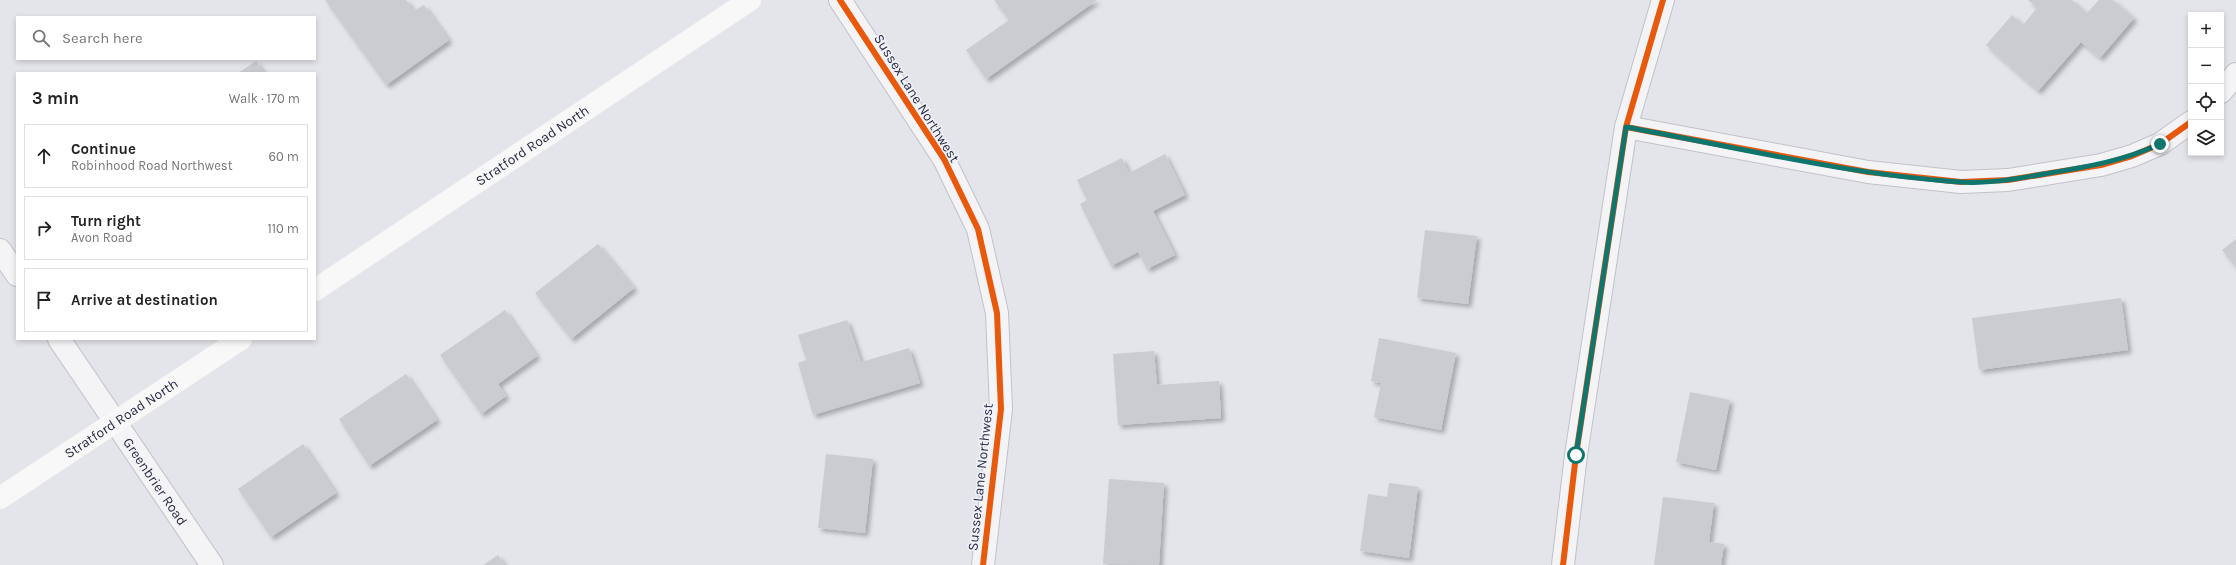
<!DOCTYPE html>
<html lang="en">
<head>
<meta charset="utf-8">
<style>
	:root { --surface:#fff; --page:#f6f6f6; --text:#222; --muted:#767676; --line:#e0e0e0 }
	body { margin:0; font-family:Karla,sans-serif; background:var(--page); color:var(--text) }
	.controls { position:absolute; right:12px; top:12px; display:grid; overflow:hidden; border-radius:0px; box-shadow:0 2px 6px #0003 }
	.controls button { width:36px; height:36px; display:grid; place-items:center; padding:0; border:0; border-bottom:1px solid var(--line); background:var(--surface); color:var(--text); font:20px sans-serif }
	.stop { position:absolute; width:12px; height:12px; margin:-9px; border:3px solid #0f766e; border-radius:50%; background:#fff }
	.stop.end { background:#0f766e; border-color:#fff; box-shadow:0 1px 4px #0008 }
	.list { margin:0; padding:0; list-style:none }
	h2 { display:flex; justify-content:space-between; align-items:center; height:52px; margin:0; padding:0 16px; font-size:17px }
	h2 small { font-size:13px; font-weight:400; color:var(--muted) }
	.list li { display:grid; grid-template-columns:26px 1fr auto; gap:12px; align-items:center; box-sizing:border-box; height:64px; margin:0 8px 8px; padding:0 8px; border:1px solid var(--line); border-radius:0px }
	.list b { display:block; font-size:15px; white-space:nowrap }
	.list p { margin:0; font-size:13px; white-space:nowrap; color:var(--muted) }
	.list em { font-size:13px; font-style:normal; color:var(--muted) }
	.icon { flex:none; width:22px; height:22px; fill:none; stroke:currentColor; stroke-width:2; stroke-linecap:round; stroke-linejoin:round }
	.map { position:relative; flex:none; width:2236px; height:565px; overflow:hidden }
	.search { position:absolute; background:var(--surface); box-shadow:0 2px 6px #0003; left:16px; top:16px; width:300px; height:44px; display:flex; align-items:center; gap:10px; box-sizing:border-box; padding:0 14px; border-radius:0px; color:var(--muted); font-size:15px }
	.panel { position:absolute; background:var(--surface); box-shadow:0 2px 6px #0003; left:16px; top:72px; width:300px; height:268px; border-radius:0px }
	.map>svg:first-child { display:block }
	.building { fill:#cbccd2; filter:url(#shadow) }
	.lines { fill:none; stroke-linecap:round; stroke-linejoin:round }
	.minor-casing { stroke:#c1c2c8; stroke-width:24 }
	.tertiary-casing { stroke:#c1c2c8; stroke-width:24 }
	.minor { stroke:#f4f4f7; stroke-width:22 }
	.tertiary { stroke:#f4f4f7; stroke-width:22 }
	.secondary { stroke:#f8f8f8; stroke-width:22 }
	.cycleway-casing { stroke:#f2f3f9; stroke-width:8 }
	.cycleway { stroke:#e8590c; stroke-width:6 }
	.route { stroke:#0f766e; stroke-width:5 }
	.labels { text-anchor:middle; stroke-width:3; stroke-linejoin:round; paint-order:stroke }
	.street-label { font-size:14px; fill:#282c46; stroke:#f2f3f9 }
</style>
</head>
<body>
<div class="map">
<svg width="2236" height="565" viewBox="0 0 2236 565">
	<defs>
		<filter id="shadow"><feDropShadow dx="3.5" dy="3.5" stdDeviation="2" flood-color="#0004"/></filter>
	</defs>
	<rect width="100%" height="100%" fill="#e4e5ea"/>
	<!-- building -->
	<path class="building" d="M325,0h81l8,11 10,-6 25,35 -63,45z
		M994,0h103l-111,79 -20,-29 43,-30z
		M2028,0h44l15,13 12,-13h14l21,18 -34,40 -19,-16 -43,49 -52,-46 26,-30 11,10 14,-17z
		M256,61l8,12h-26z
		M1165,154l20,41 -32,16 22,44 -28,14 -9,-17 -27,14 -31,-62 7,-4 -10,-20 45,-22 7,15z
		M1425,230l52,6 -9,68 -51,-6z
		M2236,239v28l-14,-17z
		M598,244l36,44 -63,51 -36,-46z
		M2121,298l7,52 -149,20 -7,-52z
		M505,310l32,46 -39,28 8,12 -25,18 -41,-59z
		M847,320l14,42 48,-14 11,35 -107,32 -15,-52 8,-3 -8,-25z
		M1379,338l77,15 -15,77 -67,-13 7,-34 -10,-2z
		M1154,351l3,34 62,-4 2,37 -103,7 -5,-71z
		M406,374l31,46 -68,46 -30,-47z
		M1690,392l40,8 -14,70 -40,-8z
		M303,444l33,49 -65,44 -33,-48z
		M826,454l47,5 -8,74 -47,-5z
		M1109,479l55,4 -5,82 -56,-1z
		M1389,483l29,4 -9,71 -49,-7 8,-57 19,3z
		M1663,497l51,6 -5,39 15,2 -3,21h-67z
		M498,555l7,10h-22z"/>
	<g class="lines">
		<defs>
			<g id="minor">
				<path d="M840,0l104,159 34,70 19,84 4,96 -18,156"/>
				<path d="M2221,92l15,-18"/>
				<path d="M1626,127l242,45 93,10 47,-2 93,-15 31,-9 28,-12 31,-22"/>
				<path d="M0,250l17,25"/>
				<path id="s1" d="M59,339l153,226"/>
			</g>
			<path id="tertiary" d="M1563,565l13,-110 50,-328 37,-127"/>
		</defs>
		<!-- minor casing -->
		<use href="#minor" class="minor-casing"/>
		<!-- tertiary casing -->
		<use href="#tertiary" class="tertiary-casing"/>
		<!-- minor -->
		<use href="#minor" class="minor"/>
		<!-- tertiary -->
		<use href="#tertiary" class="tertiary"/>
		<!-- secondary -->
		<g class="secondary">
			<path id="s2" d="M315,290l435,-290"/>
			<path id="s3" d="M0,498l241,-159"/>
		</g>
		<defs>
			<path id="cycleway" d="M840,0l104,159 34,70 19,84 4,96 -18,156
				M1626,127l242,45 93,10 47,-2 93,-15 31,-9 28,-12 31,-22
				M1563,565l13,-110 50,-328 37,-127"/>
		</defs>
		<!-- cycleway casing -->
		<use href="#cycleway" class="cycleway-casing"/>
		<!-- cycleway -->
		<use href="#cycleway" class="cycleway"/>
	</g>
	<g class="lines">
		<!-- route -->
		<path class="route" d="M1576,455l50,-328c109,20 224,48 334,55 28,2 56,-3 84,-8 42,-7 76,-12 116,-30"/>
	</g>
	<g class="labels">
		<!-- street labels -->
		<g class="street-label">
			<text transform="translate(917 98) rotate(58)" y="5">Sussex Lane Northwest</text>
			<text dy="5" stroke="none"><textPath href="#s2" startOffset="261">Stratford Road North</textPath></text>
			<text dy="5" stroke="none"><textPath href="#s3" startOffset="145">Stratford Road North</textPath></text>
			<text transform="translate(980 477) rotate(-84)" y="5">Sussex Lane Northwest</text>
			<text dy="5" stroke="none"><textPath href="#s1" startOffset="172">Greenbrier Road</textPath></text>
		</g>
	</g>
</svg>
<div class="controls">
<button>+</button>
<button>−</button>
<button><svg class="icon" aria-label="locate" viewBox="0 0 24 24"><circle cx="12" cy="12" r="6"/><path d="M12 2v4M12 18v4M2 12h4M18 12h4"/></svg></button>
<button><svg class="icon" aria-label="layers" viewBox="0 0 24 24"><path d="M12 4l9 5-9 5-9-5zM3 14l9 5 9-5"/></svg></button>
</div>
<div class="stop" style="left:1576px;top:455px"></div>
<div class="stop end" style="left:2160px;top:144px"></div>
<div class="search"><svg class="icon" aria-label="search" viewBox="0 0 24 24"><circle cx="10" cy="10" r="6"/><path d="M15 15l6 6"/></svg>Search here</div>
<section class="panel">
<h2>3 min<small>Walk · 170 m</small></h2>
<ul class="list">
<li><svg class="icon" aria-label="ahead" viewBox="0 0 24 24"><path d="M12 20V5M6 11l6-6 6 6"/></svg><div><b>Continue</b><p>Robinhood Road Northwest</p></div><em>60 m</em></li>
<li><svg class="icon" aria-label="right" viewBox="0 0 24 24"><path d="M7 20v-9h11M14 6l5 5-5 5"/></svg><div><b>Turn right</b><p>Avon Road</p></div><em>110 m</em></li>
<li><svg class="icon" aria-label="arrive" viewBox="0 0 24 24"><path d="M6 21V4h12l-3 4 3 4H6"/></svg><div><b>Arrive at destination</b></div></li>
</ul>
</section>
</div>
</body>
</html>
